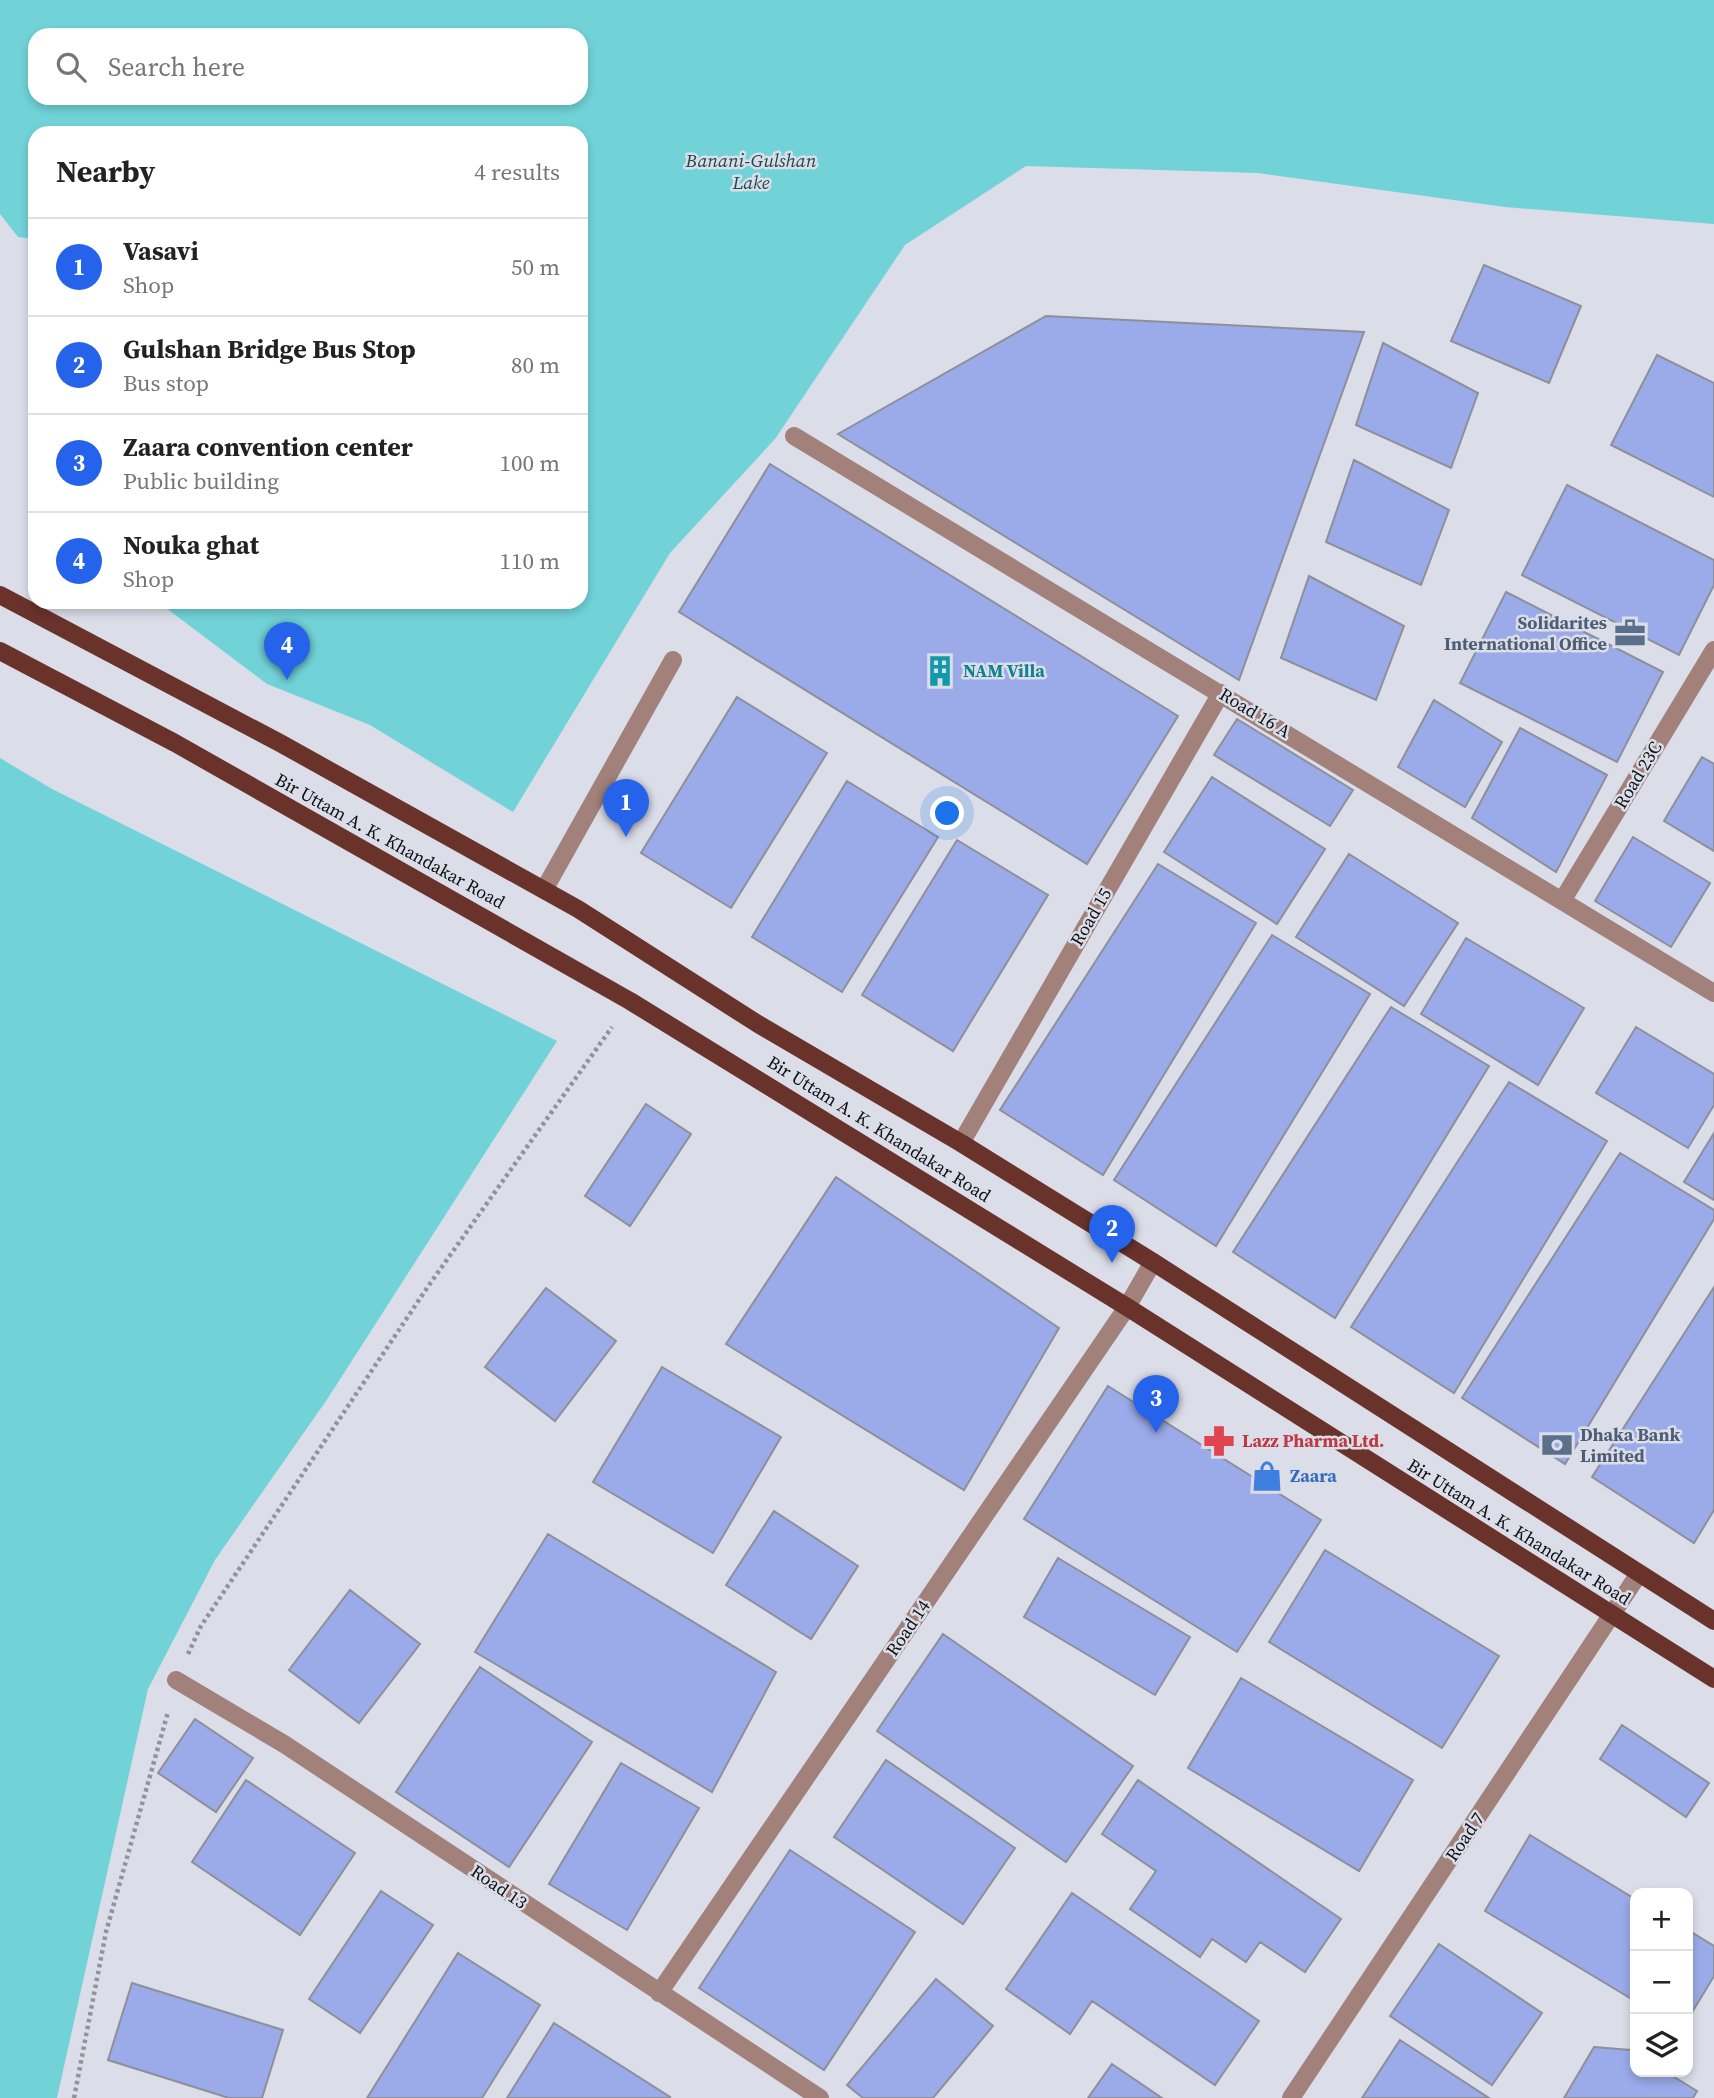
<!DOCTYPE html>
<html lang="en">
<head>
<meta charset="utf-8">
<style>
	:root { --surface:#fff; --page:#f6f6f6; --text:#222; --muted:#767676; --line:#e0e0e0; --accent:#2563eb }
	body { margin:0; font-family:"Source Serif 4",serif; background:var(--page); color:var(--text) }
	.controls { position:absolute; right:21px; bottom:21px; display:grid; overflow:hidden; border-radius:14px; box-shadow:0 4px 10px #0003 }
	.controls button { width:63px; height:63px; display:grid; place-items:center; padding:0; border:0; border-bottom:2px solid var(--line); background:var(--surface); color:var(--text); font:35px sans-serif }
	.you { position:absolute; left:948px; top:814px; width:24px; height:24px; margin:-18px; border:5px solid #fff; border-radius:50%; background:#1a73e8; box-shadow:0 0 0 10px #1a73e833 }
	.badge { display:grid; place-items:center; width:46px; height:46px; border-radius:50%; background:var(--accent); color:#fff; font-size:23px; font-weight:700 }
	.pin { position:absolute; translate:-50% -58px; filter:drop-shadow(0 2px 4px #0008) }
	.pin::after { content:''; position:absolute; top:37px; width:24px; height:21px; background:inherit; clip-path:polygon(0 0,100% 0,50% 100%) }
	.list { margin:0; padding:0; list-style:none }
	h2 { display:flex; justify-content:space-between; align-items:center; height:91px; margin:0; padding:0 28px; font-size:30px }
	h2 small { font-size:23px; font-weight:400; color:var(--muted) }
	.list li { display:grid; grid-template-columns:46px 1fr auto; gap:21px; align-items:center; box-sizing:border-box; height:98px; padding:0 28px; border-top:2px solid var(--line) }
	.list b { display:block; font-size:26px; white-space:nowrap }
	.list p { margin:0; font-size:23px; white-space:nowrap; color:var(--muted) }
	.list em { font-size:23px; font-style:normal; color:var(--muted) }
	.icon { flex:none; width:38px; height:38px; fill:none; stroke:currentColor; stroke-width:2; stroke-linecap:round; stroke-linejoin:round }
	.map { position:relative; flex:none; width:1714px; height:2098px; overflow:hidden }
	.search { position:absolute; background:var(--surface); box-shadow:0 4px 10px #0003; left:28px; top:28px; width:560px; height:77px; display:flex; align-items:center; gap:18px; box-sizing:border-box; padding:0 24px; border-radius:21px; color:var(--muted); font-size:26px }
	.panel { position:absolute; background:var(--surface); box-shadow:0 4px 10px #0003; left:28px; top:126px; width:560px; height:483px; border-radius:21px }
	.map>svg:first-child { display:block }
	.water { fill:#71d3d8; fill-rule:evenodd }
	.building { fill:#9baae9; stroke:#8d9099; stroke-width:2 }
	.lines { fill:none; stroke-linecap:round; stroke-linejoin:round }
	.path { stroke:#91939b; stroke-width:4.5; stroke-dasharray:3.5 3.5; stroke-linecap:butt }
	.minor { stroke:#a1817a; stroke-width:18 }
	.major { stroke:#69332b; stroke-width:18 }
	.labels { text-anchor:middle; stroke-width:5; stroke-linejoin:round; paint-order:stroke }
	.service-label { font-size:18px; font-weight:bold; fill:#4e5e75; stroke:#dbdee9; text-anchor:end }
	.culture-label { font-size:18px; font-weight:bold; fill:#0d838f; stroke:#dbdee9; text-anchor:start }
	.street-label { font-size:18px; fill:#0f1013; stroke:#dbdee9 }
	.health-label { font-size:18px; font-weight:bold; fill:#be3a42; stroke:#dbdee9; text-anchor:start }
	.shop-label { font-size:18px; font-weight:bold; fill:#366cbe; stroke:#dbdee9; text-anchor:start }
	.water-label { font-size:19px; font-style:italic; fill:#1d4b4d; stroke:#dbdee9 }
</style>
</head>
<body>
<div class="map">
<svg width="1714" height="2098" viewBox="0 0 1714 2098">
	<rect width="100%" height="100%" fill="#dbdee9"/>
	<!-- water -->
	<path class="water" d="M0,0h1714v224l-209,-17 -247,-34 -232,-7 -121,79 -130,194 -105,114 -157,259 -143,-87 -103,-41 -109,-82h423v-469h-546v106l-17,-2 -18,-23zM35,35h546v63h-546z
		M0,758l52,31 505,252 -229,357 -113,162 -67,129 -91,409h-57z"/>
	<!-- building -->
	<path class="building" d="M1484,265l97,41 -32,77 -98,-42z
		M1046,316l318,16 -125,348 -401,-246z
		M1383,343l95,50 -27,75 -95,-43z
		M1657,355l57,28v114l-103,-52z
		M1354,460l95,50 -28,75 -95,-43z
		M770,464l408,252 -91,148 -408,-252z
		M1567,485l147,75v25l-35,70 -157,-80z
		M1309,576l95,50 -28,74 -95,-42z
		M1506,592l157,80 -46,90 -157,-79z
		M737,697l90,56 -96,155 -90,-55z
		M1434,700l68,42 -37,65 -67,-40z
		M1237,719l116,71 -23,36 -116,-71z
		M1520,728l87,47 -51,97 -84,-54z
		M1702,757l12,7v87l-50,-30z
		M1212,777l113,72 -48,75 -113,-72z
		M847,781l91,56 -96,155 -90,-55z
		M1633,837l77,46 -39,64 -76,-46z
		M957,840l91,55 -95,156 -91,-56z
		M1349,854l109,69 -54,83 -108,-69z
		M1158,864l98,59 -153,252 -103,-65z
		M1272,935l98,59 -154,252 -102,-66z
		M1466,938l118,70 -46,77 -117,-71z
		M1391,1007l98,59 -154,252 -102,-66z
		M1636,1027l78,47v31l-26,43 -92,-55z
		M1509,1082l98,59 -153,252 -103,-66z
		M646,1104l45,30 -61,92 -45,-30z
		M1714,1133v67l-30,-18z
		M1620,1153l94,57v9l-149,245 -103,-66z
		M836,1177l223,151 -95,162 -238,-146z
		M1714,1287v223l-20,33 -102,-66z
		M546,1288l70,53 -61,80 -70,-54z
		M662,1367l119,70 -68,116 -120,-71z
		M1108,1386l213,134 -84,132 -213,-133z
		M774,1511l84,55 -47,73 -85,-54z
		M548,1534l228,138 -64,120 -237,-140z
		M1325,1550l174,106 -57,92 -173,-106z
		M1058,1558l132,79 -35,58 -131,-78z
		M350,1590l70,54 -61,79 -70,-53z
		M943,1634l190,132 -67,96 -189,-131z
		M480,1667l112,75 -83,125 -113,-75z
		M1241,1678l172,102 -54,91 -171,-103z
		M195,1719l58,39 -37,54 -58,-39z
		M1622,1725l87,58 -23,34 -86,-58z
		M886,1760l129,88 -52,76 -129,-87z
		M621,1763l78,45 -72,122 -78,-46z
		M246,1780l109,73 -55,82 -108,-73z
		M1138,1780l203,139 -36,53 -45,-30 -14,20 -34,-23 -12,18 -70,-48 26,-38 -54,-37z
		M1530,1835l105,64v102l-150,-90z
		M790,1850l125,82 -91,138 -125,-82z
		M381,1891l52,34 -73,108 -51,-34z
		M1072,1893l187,128 -44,64 -123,-84 -22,33 -64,-45z
		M1688,1930l26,16v30l-26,43z
		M1439,1944l103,69 -50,72 -102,-69z
		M458,1953l82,52 -58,93h-115z
		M936,1979l57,47 -60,72h-70l-16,-13z
		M132,1983l151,47 -21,68h-33l-121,-38z
		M554,2023l116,74 -1,1h-162z
		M1400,2040l89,58h-127z
		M1594,2047l37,3 4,3v19h31l31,19 -4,7h-129z
		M1112,2064l50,34h-74z"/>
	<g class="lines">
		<!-- path -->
		<path class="path" d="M188,1654l13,-28 228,-341 183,-258
			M74,2098l32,-166 62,-220"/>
		<!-- minor -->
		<path class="minor" d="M794,436l920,557
			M544,890l129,-230
			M1562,901l152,-251
			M961,1143l260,-450
			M176,1680l108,64 536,354
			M659,1993l468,-686 26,-45
			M1291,2098l347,-523"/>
		<!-- major -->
		<path class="major" d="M0,595l280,148 298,166 180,115 203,119 192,119 561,359
			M0,651l175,92 455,258 497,306 587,372"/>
	</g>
	<!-- icons -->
	<defs>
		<symbol id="office-bare" viewBox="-9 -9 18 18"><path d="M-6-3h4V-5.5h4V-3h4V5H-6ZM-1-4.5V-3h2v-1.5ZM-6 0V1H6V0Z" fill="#5c6f8a" stroke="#dbdee9" stroke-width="2.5" paint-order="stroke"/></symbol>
		<symbol id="building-bare" viewBox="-9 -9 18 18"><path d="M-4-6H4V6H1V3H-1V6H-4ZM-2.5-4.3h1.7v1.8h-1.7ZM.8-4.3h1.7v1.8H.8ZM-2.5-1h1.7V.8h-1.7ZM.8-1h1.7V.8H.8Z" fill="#0f9aa8" stroke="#dbdee9" stroke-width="2.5" paint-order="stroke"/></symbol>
		<symbol id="pharmacy-bare" viewBox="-9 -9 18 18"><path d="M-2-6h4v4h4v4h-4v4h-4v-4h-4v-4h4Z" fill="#e0444e" stroke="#dbdee9" stroke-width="2.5" paint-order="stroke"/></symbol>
		<symbol id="bank-bare" viewBox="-9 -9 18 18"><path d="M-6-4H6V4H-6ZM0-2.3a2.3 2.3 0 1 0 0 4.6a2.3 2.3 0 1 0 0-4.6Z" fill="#5c6f8a" stroke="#dbdee9" stroke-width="2.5" paint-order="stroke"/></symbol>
		<symbol id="shop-bare" viewBox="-9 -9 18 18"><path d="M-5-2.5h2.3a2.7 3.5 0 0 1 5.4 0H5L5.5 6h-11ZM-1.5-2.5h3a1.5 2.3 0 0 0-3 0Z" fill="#3f7fe0" stroke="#dbdee9" stroke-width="2.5" paint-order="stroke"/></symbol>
	</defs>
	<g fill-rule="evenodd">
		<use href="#office-bare" x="1608" y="611" width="44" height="44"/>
		<use href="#building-bare" x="918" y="649" width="44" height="44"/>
		<use href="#pharmacy-bare" x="1197" y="1419" width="44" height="44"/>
		<use href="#bank-bare" x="1535" y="1423" width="44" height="44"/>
		<use href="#shop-bare" x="1245" y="1454" width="44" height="44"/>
	</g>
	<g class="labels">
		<!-- service labels -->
		<g class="service-label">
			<text x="1607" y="629">Solidarites<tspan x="1607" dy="21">International Office</tspan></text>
			<text x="1580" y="1441" text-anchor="start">Dhaka Bank<tspan x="1580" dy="21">Limited</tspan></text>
		</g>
		<!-- culture labels -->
		<g class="culture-label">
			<text x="963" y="677">NAM Villa</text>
		</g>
		<!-- street labels -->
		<g class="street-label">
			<text transform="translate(1255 713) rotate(31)" y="6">Road 16 A</text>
			<text transform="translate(1638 775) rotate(-59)" y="6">Road 23C</text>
			<text transform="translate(390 841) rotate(29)" y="6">Bir Uttam A. K. Khandakar Road</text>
			<text transform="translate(1091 917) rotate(-60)" y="6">Road 15</text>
			<text transform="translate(879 1129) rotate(32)" y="6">Bir Uttam A. K. Khandakar Road</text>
			<text transform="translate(1519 1532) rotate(32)" y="6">Bir Uttam A. K. Khandakar Road</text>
			<text transform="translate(908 1628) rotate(-56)" y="6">Road 14</text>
			<text transform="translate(1465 1837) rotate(-56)" y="6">Road 7</text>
			<text transform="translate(499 1887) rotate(34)" y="6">Road 13</text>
		</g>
		<!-- health labels -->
		<g class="health-label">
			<text x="1242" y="1447">Lazz Pharma Ltd.</text>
		</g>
		<!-- shop labels -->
		<g class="shop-label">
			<text x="1290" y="1482">Zaara</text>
		</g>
		<!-- water labels -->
		<g class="water-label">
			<text x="751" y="167">Banani-Gulshan<tspan x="751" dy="22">Lake</tspan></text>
		</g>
	</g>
</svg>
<div class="controls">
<button>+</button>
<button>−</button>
<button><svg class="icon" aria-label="layers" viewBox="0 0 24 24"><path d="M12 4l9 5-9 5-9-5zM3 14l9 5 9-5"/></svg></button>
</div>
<div class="you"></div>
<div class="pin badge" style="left:626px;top:837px">1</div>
<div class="pin badge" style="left:1112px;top:1263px">2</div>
<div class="pin badge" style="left:1156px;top:1433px">3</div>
<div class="pin badge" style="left:287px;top:680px">4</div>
<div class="search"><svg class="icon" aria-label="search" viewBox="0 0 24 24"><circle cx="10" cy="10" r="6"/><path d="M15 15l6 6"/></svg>Search here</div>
<section class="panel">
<h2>Nearby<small>4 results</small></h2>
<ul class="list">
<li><span class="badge">1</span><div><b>Vasavi</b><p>Shop</p></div><em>50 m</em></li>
<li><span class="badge">2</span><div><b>Gulshan Bridge Bus Stop</b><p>Bus stop</p></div><em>80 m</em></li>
<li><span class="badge">3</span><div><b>Zaara convention center</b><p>Public building</p></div><em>100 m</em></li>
<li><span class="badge">4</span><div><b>Nouka ghat</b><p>Shop</p></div><em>110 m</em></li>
</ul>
</section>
</div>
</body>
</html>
